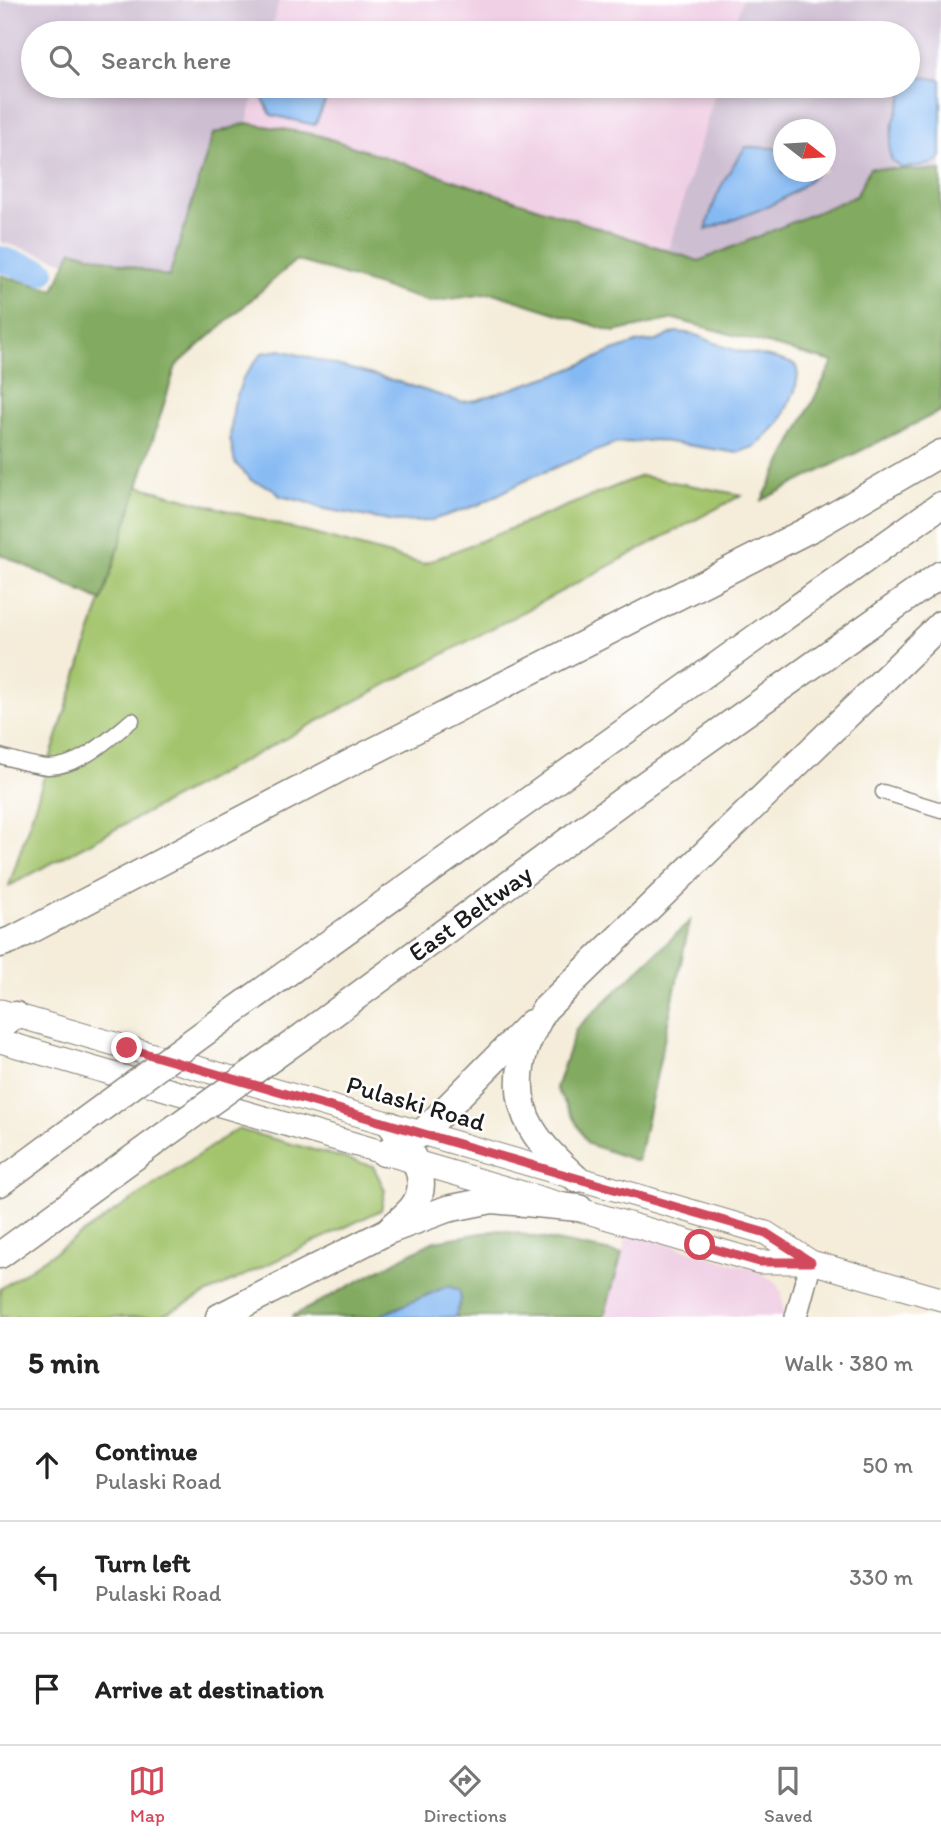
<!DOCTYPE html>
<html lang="en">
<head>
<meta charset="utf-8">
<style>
	:root { --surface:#fff; --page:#f6f6f6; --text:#222; --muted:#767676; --line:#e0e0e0; --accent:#d1495b }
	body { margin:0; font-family:Itim,sans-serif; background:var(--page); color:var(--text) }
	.compass { position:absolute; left:773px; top:119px; width:63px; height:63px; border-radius:50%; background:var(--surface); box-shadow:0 4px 10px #0003; rotate:107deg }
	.stop { position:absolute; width:21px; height:21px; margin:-16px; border:5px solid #d1495b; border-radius:50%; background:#fff }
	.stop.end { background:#d1495b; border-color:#fff; box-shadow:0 2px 7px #0008 }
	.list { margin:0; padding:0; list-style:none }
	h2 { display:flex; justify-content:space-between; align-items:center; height:91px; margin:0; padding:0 28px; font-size:30px }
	h2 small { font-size:23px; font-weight:400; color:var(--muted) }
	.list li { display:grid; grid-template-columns:46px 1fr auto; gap:21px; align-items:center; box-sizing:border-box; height:112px; padding:0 28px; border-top:2px solid var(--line) }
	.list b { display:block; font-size:26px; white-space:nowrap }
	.list p { margin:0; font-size:23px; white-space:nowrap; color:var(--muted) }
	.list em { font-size:23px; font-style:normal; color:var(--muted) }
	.icon { flex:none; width:38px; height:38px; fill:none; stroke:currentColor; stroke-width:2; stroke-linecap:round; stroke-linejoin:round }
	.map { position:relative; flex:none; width:941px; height:1317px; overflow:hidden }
	.search { position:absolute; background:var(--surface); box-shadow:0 4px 10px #0003; left:21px; right:21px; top:21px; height:77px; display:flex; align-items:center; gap:18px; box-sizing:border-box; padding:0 24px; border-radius:38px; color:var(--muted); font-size:26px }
	.sheet { height:427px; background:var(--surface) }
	nav { display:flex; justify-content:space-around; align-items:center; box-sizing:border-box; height:98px; border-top:2px solid var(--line); background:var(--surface); font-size:19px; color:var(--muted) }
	nav a { display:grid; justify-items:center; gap:4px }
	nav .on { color:var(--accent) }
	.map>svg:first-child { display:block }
	.built { fill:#f0d0e5 }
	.industrial { fill:#cebed2; fill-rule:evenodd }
	.green { fill:#a3c46c; stroke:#607044; stroke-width:2 }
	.forest { fill:#82aa60; stroke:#4f633e; stroke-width:2 }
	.water { fill:#85b9f3; stroke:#506a88; stroke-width:2 }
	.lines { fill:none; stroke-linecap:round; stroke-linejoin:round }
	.river { stroke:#85b9f3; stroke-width:26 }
	.street-casing { stroke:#88847b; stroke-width:17 }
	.secondary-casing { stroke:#88847b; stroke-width:24 }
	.primary-casing { stroke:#88847b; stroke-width:25 }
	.highway-casing { stroke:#88847b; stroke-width:29 }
	.street { stroke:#fff; stroke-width:14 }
	.secondary { stroke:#fff; stroke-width:21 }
	.primary { stroke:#fff; stroke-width:23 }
	.highway { stroke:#fff; stroke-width:26 }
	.highway-bridge-casing { stroke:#88847b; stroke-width:29; stroke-linecap:butt }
	.highway-bridge { stroke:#fff; stroke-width:26 }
	.route { stroke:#d1495b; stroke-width:9 }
	.labels { text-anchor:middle; stroke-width:5; stroke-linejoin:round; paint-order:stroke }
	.street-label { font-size:26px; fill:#1c1c1c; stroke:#fff }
</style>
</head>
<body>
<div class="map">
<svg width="941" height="1317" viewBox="0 0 941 1317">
	<rect width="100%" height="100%" fill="#fff"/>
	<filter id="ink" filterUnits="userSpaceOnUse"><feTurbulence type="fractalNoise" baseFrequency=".0143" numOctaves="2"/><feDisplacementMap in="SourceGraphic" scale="14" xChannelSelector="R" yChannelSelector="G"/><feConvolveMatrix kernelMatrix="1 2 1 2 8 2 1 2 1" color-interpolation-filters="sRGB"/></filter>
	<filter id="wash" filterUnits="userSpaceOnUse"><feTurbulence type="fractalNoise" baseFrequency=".00686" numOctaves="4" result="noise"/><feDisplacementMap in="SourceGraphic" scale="28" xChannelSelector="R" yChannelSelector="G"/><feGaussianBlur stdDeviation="1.57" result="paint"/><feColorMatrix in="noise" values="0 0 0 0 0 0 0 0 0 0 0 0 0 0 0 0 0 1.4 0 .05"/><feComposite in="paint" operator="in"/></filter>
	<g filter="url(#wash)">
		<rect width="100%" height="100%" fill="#f5edda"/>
		<!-- built -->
		<path class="built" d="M279,0h463l-10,33h-461z
			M257,86h460l-49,165 -350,-115 -71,-13z
			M628,1232l130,39 16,10 8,12 1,24h-179z"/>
		<!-- industrial -->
		<path class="industrial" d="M0,0h279l-8,33h-238v53h224l-10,37 -34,11 -44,143 -97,-27 -6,12 -66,-20z
			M742,0h199v171l-70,-3 -15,28 -157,65 -31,-10 49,-165h191v-53h-176zM783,130h42v42h-42z"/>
		<!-- green -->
		<path class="green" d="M641,476l101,19 -733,391 129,-400 285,78z
			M237,1129l136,37 12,24 -4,20 -223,107h-158v-28z"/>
		<!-- forest -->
		<path class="forest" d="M247,123l71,12 381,126 157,-65 14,-28 71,3v240l-179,89 71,-138 -159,-43 -60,13 -121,-39 -63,9 -134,-42 -120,106 -74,235 -102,-47v-279l54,15 18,-40 97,27 44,-143z
			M690,921l-52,240h-1l-49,-17 -32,-56 20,-59z
			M500,1230l122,24 -18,63h-149l6,-19 -13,-12 -71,31h-86l143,-76z"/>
		<!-- water -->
		<path class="water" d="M917,76l24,4v77l-9,7 -30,4 -10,-7 -3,-10 4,-27 12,-34z
			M264,86h61v16l-10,23 -44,-10 -10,-20z
			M746,147l28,1 9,3v21h34c-28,32 -73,43 -111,58 7,-32 20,-57 40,-83z
			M675,332c28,1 36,12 60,18 23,6 37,5 61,15l2,10 -3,16 -15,31 -24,24 -19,7 -82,-13 -41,4 -80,32 -56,29 -49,16 -35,1 -74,-14 -10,-5 -30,-7 -8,-8 -20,-7 -17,-18 -5,-25 4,-34 9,-26 19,-25 19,-3 118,32 62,20 16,-2 89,-29 47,-20 26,-9 18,-1z
			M448,1286l11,4 2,8 -6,19h-78z"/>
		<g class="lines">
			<!-- river -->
			<path class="river" d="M0,259l42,13"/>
		</g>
	</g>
	<g filter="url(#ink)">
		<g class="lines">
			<defs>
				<path id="street" d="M0,756c15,4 33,10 48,11 32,0 61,-28 84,-47
					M883,792l58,18"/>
				<path id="secondary" d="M796,1317l15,-55"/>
				<path id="primary" d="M1,1011l765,222 45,29
					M0,1041l759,221h52l130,37"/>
				<path id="highway" d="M0,944l14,-5 342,-179 458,-233 127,-74
					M230,1014l711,-509
					M0,1026l16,-11
					M303,1036l327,-241 311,-221
					M391,1125c17,23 44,55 21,83 -6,7 -13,13 -20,19
					M384,1153l37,-19 110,-111
					M577,1179c-37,-34 -66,-63 -55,-118 3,-18 14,-35 22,-51l397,-386
					M0,1183l80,-59
					M0,1255l151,-110
					M219,1317l169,-86 59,-22 45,-9 87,8"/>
			</defs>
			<!-- street casing -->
			<use href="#street" class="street-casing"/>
			<!-- secondary casing -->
			<use href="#secondary" class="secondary-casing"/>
			<!-- primary casing -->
			<use href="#primary" class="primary-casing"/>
			<!-- highway casing -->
			<use href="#highway" class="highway-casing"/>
			<!-- street -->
			<use href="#street" class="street"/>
			<!-- secondary -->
			<use href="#secondary" class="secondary"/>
			<!-- primary -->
			<use href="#primary" class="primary"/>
			<!-- highway -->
			<use href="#highway" class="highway"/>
			<defs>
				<path id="highway-bridge" d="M80,1124l150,-110
					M151,1145l152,-109"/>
			</defs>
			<!-- highway-bridge casing -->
			<use href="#highway-bridge" class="highway-bridge-casing"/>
			<!-- highway-bridge -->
			<use href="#highway-bridge" class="highway-bridge"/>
		</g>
	</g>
	<g class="lines" filter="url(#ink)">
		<!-- route -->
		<path class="route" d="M127,1048l639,185 45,29h-52l-59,-17"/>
	</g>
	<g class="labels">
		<!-- street labels -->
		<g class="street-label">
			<text transform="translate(470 913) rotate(-36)" y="9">East Beltway</text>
			<text transform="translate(416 1103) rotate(16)" y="9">Pulaski Road</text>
		</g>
	</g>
</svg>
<svg class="compass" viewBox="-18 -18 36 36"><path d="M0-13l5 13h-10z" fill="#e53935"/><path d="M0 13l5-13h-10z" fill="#767676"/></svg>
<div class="stop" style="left:700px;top:1245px"></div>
<div class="stop end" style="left:127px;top:1048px"></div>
<div class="search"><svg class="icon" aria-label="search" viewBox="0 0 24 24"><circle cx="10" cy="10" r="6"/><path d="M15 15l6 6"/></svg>Search here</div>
</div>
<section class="sheet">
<h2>5 min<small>Walk · 380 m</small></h2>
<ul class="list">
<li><svg class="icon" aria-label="ahead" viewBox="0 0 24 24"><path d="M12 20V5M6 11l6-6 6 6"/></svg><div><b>Continue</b><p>Pulaski Road</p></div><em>50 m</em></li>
<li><svg class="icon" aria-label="left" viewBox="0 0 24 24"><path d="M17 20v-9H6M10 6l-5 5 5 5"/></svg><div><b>Turn left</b><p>Pulaski Road</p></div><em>330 m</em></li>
<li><svg class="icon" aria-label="arrive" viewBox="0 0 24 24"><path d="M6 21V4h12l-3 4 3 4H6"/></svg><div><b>Arrive at destination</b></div></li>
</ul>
</section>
<nav>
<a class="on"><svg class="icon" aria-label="map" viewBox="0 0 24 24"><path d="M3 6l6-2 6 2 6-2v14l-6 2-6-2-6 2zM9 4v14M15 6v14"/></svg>Map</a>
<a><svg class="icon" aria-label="directions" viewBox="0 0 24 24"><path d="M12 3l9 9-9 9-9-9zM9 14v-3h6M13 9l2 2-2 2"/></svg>Directions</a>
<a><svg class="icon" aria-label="saved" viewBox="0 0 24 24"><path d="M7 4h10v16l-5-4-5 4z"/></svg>Saved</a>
</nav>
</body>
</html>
